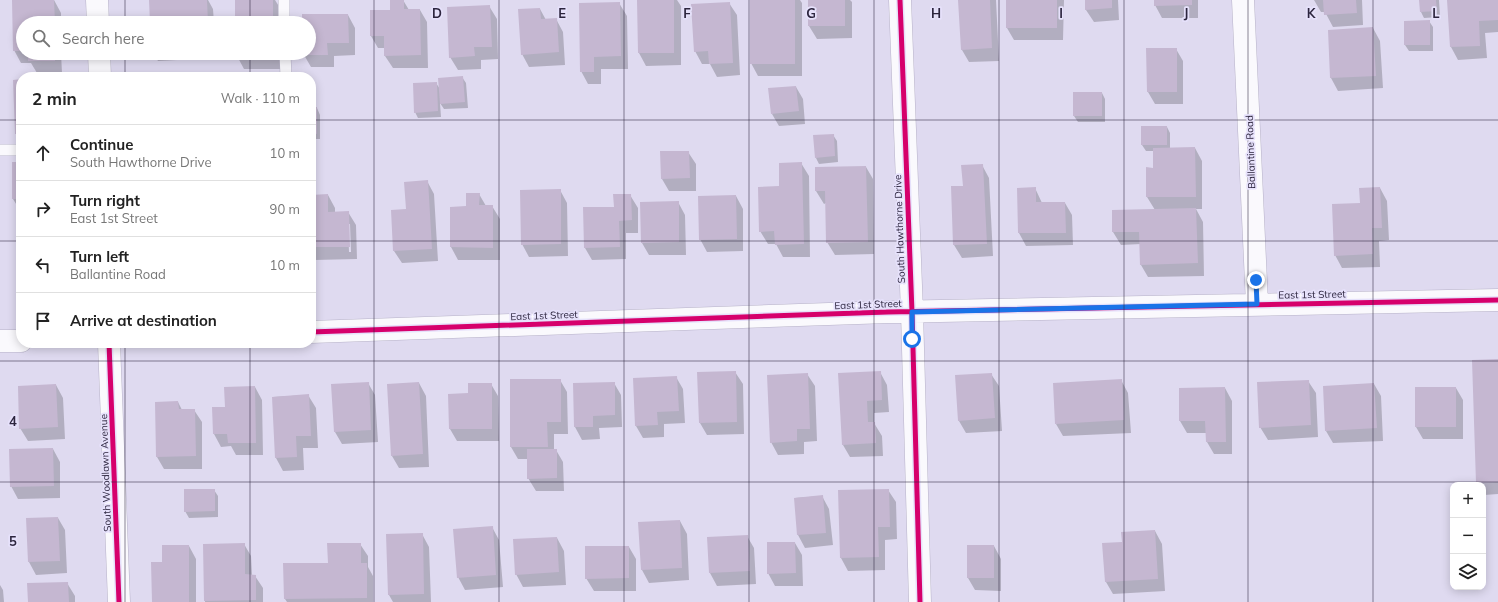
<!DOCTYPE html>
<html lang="en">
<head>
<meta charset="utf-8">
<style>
	:root { --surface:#fff; --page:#f2f2f2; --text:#222; --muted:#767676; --line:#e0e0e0 }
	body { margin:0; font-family:Mulish,sans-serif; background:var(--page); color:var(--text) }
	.controls { position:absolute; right:12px; bottom:12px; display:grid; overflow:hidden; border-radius:8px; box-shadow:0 2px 10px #0003 }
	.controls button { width:36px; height:36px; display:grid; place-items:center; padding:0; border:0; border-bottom:1px solid var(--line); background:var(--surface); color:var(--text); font:20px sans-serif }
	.stop { position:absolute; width:12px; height:12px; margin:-9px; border:3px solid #1a73e8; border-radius:50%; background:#fff }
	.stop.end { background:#1a73e8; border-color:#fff; box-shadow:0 1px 4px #0008 }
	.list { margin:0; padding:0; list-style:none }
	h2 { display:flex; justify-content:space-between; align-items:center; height:52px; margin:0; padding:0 16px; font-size:17px }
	h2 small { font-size:13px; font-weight:400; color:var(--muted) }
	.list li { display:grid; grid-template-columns:26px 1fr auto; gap:12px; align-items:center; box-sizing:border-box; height:56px; padding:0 16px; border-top:1px solid var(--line) }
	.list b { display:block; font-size:15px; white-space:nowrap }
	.list p { margin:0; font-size:13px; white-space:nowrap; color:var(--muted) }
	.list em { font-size:13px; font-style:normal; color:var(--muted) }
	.icon { flex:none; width:22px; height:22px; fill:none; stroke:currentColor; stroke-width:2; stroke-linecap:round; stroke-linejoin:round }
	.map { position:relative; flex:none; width:1498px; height:602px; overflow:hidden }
	.search { position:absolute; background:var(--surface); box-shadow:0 2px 10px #0003; left:16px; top:16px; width:300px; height:44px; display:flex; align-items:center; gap:10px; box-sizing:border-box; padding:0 14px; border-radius:22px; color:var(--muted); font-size:15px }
	.panel { position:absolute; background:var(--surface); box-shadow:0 2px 10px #0003; left:16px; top:72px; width:300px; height:276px; border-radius:16px }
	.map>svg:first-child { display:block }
	.shadow { fill:#0003; fill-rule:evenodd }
	.building { fill:#c5b7d1 }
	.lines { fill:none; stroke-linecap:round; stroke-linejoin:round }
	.service-casing { stroke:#b7b2c8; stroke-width:12 }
	.minor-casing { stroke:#b7b2c8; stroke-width:23 }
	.service { stroke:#faf9fd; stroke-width:11 }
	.minor { stroke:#faf9fd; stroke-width:22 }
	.cycleway-casing { stroke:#e6e1fb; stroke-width:8 }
	.cycleway { stroke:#d6006c; stroke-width:5 }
	.route { stroke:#1a73e8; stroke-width:5 }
	.grid { fill:none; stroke:#2c253e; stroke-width:1; stroke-opacity:0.55 }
	.labels { text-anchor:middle; stroke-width:3.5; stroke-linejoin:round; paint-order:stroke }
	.street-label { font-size:10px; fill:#2c253e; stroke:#e6e1fb }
	.grid-label { font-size:13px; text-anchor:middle; font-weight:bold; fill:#2c253e; stroke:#e6e1fb; stroke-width:3.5; stroke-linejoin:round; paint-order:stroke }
</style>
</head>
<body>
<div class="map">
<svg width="1498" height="602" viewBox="0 0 1498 602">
	<rect width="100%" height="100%" fill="#dfdaf0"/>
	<!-- shadow -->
	<path class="shadow" d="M54,0l7,13v10h-38v30h38l1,20h-25l-6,-10h-10l-7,-13 -1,-49z
		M150,0h58l5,9 1,14h-63z
		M236,0h39l5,8v15h-44z
		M403,0l6,10h11l7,12 1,46h-35l-8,-12v-8h-7l-7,-12 20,-25z
		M638,0h39l4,6v59l-35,1 -7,-13z
		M751,0h49l2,3v73h-44l-7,-13z
		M809,0h41l2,2v36l-35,1 -8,-13z
		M959,0h37l3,61 -30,1 -7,-12z
		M1007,0h57l-1,40h-49l-7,-12z
		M1086,0h32l1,20 -25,2 -8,-12z
		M1155,0h43v18h-36l-7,-13z
		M1314,0h48l1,25 -30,2 -8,-15h-4z
		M1420,0h19l1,17 -16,1 -3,-6z
		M1448,0h50v32l-13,1 2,25 -29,2 -7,-13z
		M619,3l8,13 1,53h-27v15h-13l-7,-13z
		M729,3l8,12 3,60 -23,2 -7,-13h-8l-7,-13z
		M489,6l8,13 1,40 -17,1v9l-23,1 -8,-13z
		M540,9l6,11 10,-1 7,13 2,33 -36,2 -7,-13z
		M348,15l7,13v27l-21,1v11h-23l-7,-12v-2h5v-30h-6z
		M1429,21l4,6v24h-24l-4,-6z
		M1373,28l7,13 3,47 -45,3 -7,-13 -2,-47z
		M1176,49l7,12v43h-28l-7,-12z
		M153,53h63v5l-58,3z
		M237,53h43v16h-36l-7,-13z
		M462,77l4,6 2,25 -24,1 -4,-6 1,14 -23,1 -3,-6 21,-29 4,6z
		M21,80v62l-5,-8z
		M796,87l7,12 2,25 -26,2 -7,-12z
		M1102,93l3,6v23h-27l-4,-6z
		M311,108h6l3,7v24h-9z
		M1167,127l3,6v16l25,-1 7,13v48h-6l7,13 1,54 -56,1 -7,-12v-21l-20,1 -8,-13 42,-22 -8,-13v-29l7,1v-18h-8l-4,-6z
		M833,135l4,6 1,21 -19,2 -3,-6z
		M688,152l8,12v27h-27l-7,-12z
		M13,163h8v49l-8,-13z
		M801,163l8,13 1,81h-27l-7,-13h-8l-8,-13z
		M982,165l7,13 4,78 -31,2 -8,-13 -2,-58h12z
		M866,167l7,12 1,75 -39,1 -8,-13 -1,-39 -2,1 -8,-13z
		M427,181l7,13 4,67 -36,2 -8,-12 13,-41z
		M1035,188l7,15h23l7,12 1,30 -47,1 -7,-13 -1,-44z
		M1380,188l7,13 2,39 -10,1 1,26 -38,1 -7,-13 26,-51z
		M560,190l7,13 1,53 -39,1 -7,-13z
		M479,194l7,12h6l8,13v41h-42l-7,-13v-39l16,-1z
		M328,195l7,13v4h13l8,13 1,34 -42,1 -4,-8v-56zM348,224h2l1,28h-2z
		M630,195l8,13v25h-12v26l-34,1 -7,-12 30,-40z
		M736,196l7,13v42l-36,1 -7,-13z
		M678,202l7,13 1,40h-37l-7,-12z
		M1498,360v134l-14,1 -1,-10h-5l-1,-3z
		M735,372l8,12 1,50 -37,1 -7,-12z
		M880,372l7,13 2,27 -15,1v10l8,13 1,20 -33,1 -7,-12z
		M807,374l8,12 2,55 -13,1v12l-26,1 -7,-13z
		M991,374l8,12 3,45 -36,2 -7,-12z
		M676,377l7,12 2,34 -21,1v13l-21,1 -7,-12z
		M560,380l7,12 1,42h-14v16h2l7,12 1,29h-28l-8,-13v-19h-10l-7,-12z
		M1121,380l7,13 3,40 -68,3 -7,-12z
		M1308,381l8,12 2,44 -50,3 -8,-13z
		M368,383l7,12 3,47 -36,2 -7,-12z
		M419,383l7,13 3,71 -30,1 -7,-12z
		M614,383l7,12 1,32 -23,1 1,11 -18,1 -7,-13z
		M491,384l7,12 1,45h-42l-7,-12z
		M1374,384l7,12 2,45 -50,2 -7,-12z
		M56,385l7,13 2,41 -37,2 -8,-13z
		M255,387l7,13 1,55h-27l-5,-9 -10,1 -7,-13v-26h12z
		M1225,388l7,13v53h-18l-7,-12v-9h-20l-7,-12z
		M1456,388l7,12v39h-40l-7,-12z
		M308,395l8,13 2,40h-15l1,22 -21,1 -7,-13 -3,-61z
		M178,402l4,8h12l8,12v47h-38l-7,-12z
		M53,449l7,13v36l-42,1 -7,-13z
		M214,490l4,6v21l-29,1 -4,-7z
		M888,490l8,12 1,37 -12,1v30l-37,1 -7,-13 -2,-67z
		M822,496l7,13 4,36 -28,3 -7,-13 -3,-37z
		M58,518l7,12 2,43 -31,2 -7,-13z
		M680,521l7,13 2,46 -40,3 -7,-13 -3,-47z
		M492,527l7,13 4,47 -38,3 -7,-13z
		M1155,531l7,13 3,47 -52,3 -7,-12 17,-39z
		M422,534l7,13 2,55h-38l-4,-7z
		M747,536l7,12 2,36 -39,2 -7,-13 -2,-35z
		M557,538l7,13 2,34 -43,2 -7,-13z
		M795,543l7,12 1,31h-28l-7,-13z
		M244,544l7,12 1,19 3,1 8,12v14h-58v-1z
		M360,544l8,12v11l5,9v26h-86l-2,-3 44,-35z
		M189,546l7,13v43h-43l10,-39z
		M994,546l7,13v32l-26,-1 -7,-12z
		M629,547l7,12v32h-42l-8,-13z
		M67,583l8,13v6h-46z
		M0,585l3,5 1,12h-4z"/>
	<!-- building -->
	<path class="building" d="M12,0h42l1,23h-32v28h-10z
		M149,0h58l1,23h-58z
		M235,0h38v23h-38z
		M390,0h14v9h16l1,46 -37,1v-20h-14v-26h20z
		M637,0h37v53h-36z
		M750,0h45v64h-45z
		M808,0h37v26h-37z
		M958,0h32l2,48 -31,2z
		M1006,0h51v28h-51z
		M1085,0h27v8l-27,2z
		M1154,0h38v5l-38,1z
		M1323,0h33l1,13 -33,2z
		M1419,0h17l1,11 -17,1z
		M1447,0h51v20l-19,1 1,25 -30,1z
		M620,2l1,54 -27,1v15h-14l-1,-69z
		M730,2l3,61 -24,1 -1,-13 -14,1 -3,-48z
		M490,5l2,42h-18l1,9 -26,2 -2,-51z
		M540,8l1,11 16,-1 2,34 -38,3 -3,-46z
		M302,14h46l1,29h-22l1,12h-25v-2h6v-30h-7z
		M1430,20v25h-26v-24z
		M1373,27l3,49 -46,2 -2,-48z
		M1146,48h31v44h-30z
		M28,53h27v8h-27z
		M236,53h38v3l-38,1z
		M463,76l2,26 -25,2 -2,-26z
		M21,79v55h-6l-2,-54z
		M437,82l1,29 -24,2 -1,-30z
		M796,86l3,25 -28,3 -3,-26z
		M1073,92h29v24h-29z
		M311,107h6v27l-6,-1z
		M1141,126h26v19h-26z
		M834,134l1,22 -20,2 -2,-23z
		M1195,147l1,50h-50v-30l7,1v-20z
		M660,151h29l1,27 -29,1z
		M12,162h9v37h-9z
		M802,162l2,82 -29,1 -1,-14 -15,1 -1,-45 21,-1v-23z
		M983,164l4,80 -34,1 -2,-59h12l-2,-21z
		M866,166l2,76 -42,1 -1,-52h-10v-24z
		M428,180l4,69 -39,2 -2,-41 15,-1 -2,-27z
		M1036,187v15h29l1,31h-48l-1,-45z
		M1380,187l2,41h-10l1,26 -39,2 -2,-52 28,-1 -1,-15z
		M561,189v55l-40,1 -1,-55z
		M466,193h14l-1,12h14v43l-43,-1v-40l16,-1z
		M328,194v18l21,-1 1,36h-39v-52z
		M613,194h18l1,26 -13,1 1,26 -36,1 -1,-41h31z
		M736,195l1,44 -38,1 -1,-44z
		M679,201v41l-38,1 -1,-41z
		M1196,208l2,55 -58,2 -1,-33h-27v-22z
		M1498,359v123l-22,1 -4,-123z
		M736,371l1,51 -38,1 -2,-51z
		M881,371l1,29 -15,1 1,21h7l1,21 -34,2 -4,-72z
		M808,373l2,56h-13v12l-27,2 -3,-68z
		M992,373l3,45 -37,3 -3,-46z
		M677,376l2,35 -22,1 1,13 -23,1 -2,-48z
		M510,379h51v43h-14l1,25h-38z
		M1122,379l2,41 -69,4 -2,-41z
		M1309,380l2,45 -52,3 -2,-46z
		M369,382l2,48 -37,2 -3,-48z
		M419,382l4,72 -32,2 -4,-72z
		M615,382v33l-22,1v11h-19l-1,-44z
		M468,383h24v46h-43l-1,-35 20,-1z
		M1374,383l3,45 -52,3 -2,-45z
		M56,384l2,43 -39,2 -1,-43z
		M255,386l1,57h-28l-1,-9h-14l-1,-27h13l-1,-20z
		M1225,387l1,55h-20l-1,-21h-26v-33z
		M1415,387h41v40h-41z
		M309,394l2,42h-15l1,21 -22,1 -3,-61z
		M178,401l1,8h16l1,47 -40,1 -1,-55z
		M53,448l1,38 -44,1 -1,-38z
		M527,449h30v29l-30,1z
		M184,489h31v22l-31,1z
		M889,489l1,38h-12l1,30 -39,1 -2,-68z
		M823,495l3,38 -29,2 -3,-37z
		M58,517l2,44 -32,1 -2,-44z
		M680,520l2,48 -41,2 -3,-48z
		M493,526l3,49 -39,3 -4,-49z
		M1155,530l3,49 -53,3 -3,-39 20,-1 -1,-10z
		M423,533l1,61 -36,1 -2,-61z
		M748,535l2,36 -41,2 -2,-36z
		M557,537l2,35 -44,3 -2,-36z
		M767,542h28l1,31 -29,1z
		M245,543v31l11,1v25l-52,1 -1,-57z
		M327,543h34v20h6v35l-83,1 -1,-36h45z
		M162,545h27v57h-37l-1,-40h11z
		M967,545h27v33h-27z
		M585,546h44v32l-44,1z
		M68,582l1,20h-41l-1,-19z"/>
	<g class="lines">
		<defs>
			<path id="service" d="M284,0v23
				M285,53l1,24
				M0,150h21"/>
			<path id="minor" d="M97,0l1,23
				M900,0l12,312 8,290
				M1243,0l14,304
				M99,53l1,24
				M311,332l577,-20 610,-12
				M0,341h21
				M109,343l10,259"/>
		</defs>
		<!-- service casing -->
		<use href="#service" class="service-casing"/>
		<!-- minor casing -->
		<use href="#minor" class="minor-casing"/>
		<!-- service -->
		<use href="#service" class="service"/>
		<!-- minor -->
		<use href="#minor" class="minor"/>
		<defs>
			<path id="cycleway" d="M900,0l12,312 8,290
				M311,332l577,-20 610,-12
				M109,343l10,259"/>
		</defs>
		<!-- cycleway casing -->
		<use href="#cycleway" class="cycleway-casing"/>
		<!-- cycleway -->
		<use href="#cycleway" class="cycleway"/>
	</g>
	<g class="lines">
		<!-- route -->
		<path class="route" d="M912,339v-27l345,-8 -1,-24"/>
	</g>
	<!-- grid -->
	<path class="grid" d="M125,0v23M250,0v23M374,0v602M499,0v602M624,0v602M749,0v602M874,0v602M999,0v602M1124,0v602M1248,0v602M1373,0v602M125,53v24M250,53v24M0,120h21M311,120h1187M0,241h21M311,241h1187M125,343v259M250,343v259M0,361h1498M0,482h1498"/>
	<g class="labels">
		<!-- street labels -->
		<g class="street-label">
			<text transform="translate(1250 152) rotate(-92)" y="4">Ballantine Road</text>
			<text transform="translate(899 229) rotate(-92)" y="4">South Hawthorne Drive</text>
			<text transform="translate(1312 294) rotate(-1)" y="4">East 1st Street</text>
			<text transform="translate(868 304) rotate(-2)" y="4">East 1st Street</text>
			<text transform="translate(544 315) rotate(-2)" y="4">East 1st Street</text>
			<text transform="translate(105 473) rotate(-92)" y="4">South Woodlawn Avenue</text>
		</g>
	</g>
	<g class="grid-label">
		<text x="437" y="18">D</text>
		<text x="562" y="18">E</text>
		<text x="687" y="18">F</text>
		<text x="811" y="18">G</text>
		<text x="936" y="18">H</text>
		<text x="1061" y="18">I</text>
		<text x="1186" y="18">J</text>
		<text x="1311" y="18">K</text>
		<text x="1436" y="18">L</text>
		<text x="13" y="426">4</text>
		<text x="13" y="546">5</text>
	</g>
</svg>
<div class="controls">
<button>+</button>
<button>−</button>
<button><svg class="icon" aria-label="layers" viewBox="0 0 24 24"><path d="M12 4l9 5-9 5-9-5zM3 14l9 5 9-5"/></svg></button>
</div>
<div class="stop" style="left:912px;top:339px"></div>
<div class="stop end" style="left:1256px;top:280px"></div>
<div class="search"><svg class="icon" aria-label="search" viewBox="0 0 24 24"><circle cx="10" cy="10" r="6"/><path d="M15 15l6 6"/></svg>Search here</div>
<section class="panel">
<h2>2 min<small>Walk · 110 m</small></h2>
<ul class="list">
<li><svg class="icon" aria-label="ahead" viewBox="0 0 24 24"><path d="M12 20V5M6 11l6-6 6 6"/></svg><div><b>Continue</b><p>South Hawthorne Drive</p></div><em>10 m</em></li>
<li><svg class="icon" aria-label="right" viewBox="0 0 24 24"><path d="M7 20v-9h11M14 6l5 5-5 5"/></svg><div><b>Turn right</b><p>East 1st Street</p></div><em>90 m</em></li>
<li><svg class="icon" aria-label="left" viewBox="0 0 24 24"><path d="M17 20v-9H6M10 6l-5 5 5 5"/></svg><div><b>Turn left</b><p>Ballantine Road</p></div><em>10 m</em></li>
<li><svg class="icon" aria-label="arrive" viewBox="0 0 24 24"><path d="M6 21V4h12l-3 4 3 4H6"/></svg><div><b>Arrive at destination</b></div></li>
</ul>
</section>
</div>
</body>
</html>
